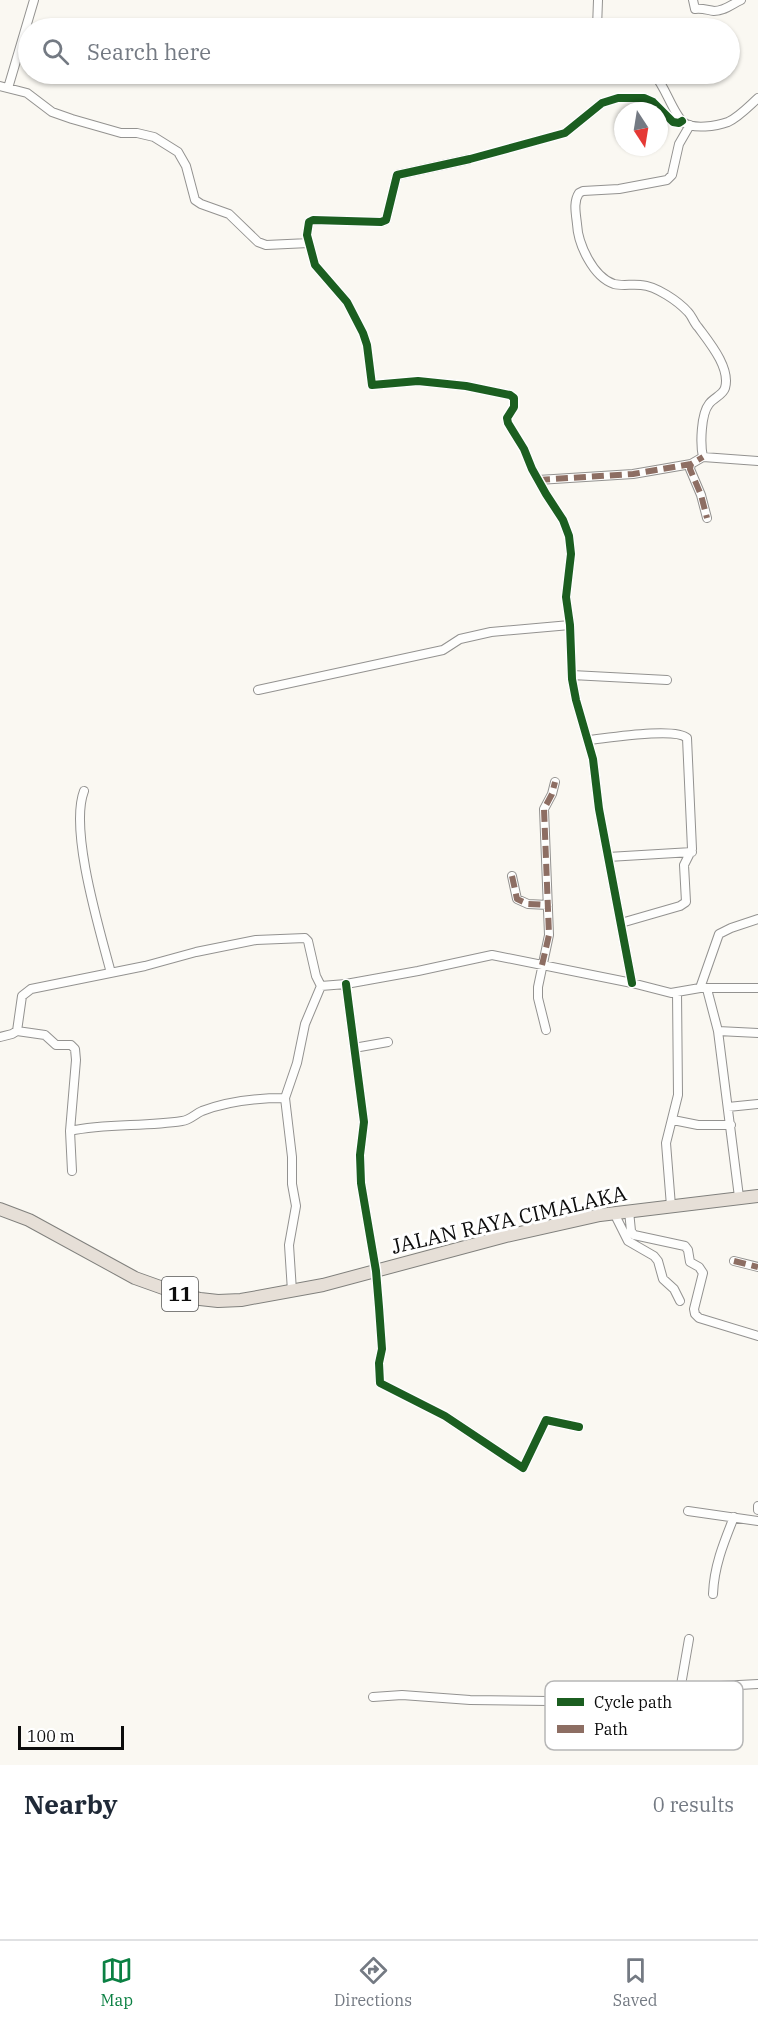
<!DOCTYPE html>
<html lang="en">
<head>
<meta charset="utf-8">
<style>
	:root { --surface:#fff; --page:#f2f2f3; --text:#1f2937; --muted:#747a83; --line:#e0e1e3; --accent:#0b8043 }
	body { margin:0; font-family:"IBM Plex Serif",serif; background:var(--page); color:var(--text) }
	.compass { position:absolute; left:614px; top:102px; width:54px; height:54px; border-radius:50%; background:var(--surface); box-shadow:0 2px 4px #0004; rotate:168deg }
	.scale { position:absolute; left:18px; bottom:15px; width:106px; box-sizing:border-box; padding-left:6px; border:3px solid #0c0c0c; border-top:0; font-size:16px; line-height:21px; white-space:nowrap; color:#0c0c0c; -webkit-text-stroke:4px #fff; paint-order:stroke }
	.list { margin:0; padding:0; list-style:none }
	h2 { display:flex; justify-content:space-between; align-items:center; height:78px; margin:0; padding:0 24px; font-size:26px }
	h2 small { font-size:20px; font-weight:400; color:var(--muted) }
	.icon { flex:none; width:33px; height:33px; fill:none; stroke:currentColor; stroke-width:2; stroke-linecap:round; stroke-linejoin:round }
	.map { position:relative; flex:none; width:758px; height:1765px; overflow:hidden }
	.search { position:absolute; background:var(--surface); box-shadow:0 2px 4px #0004; left:18px; right:18px; top:18px; height:66px; display:flex; align-items:center; gap:15px; box-sizing:border-box; padding:0 21px; border-radius:33px; color:var(--muted); font-size:22px }
	.sheet { height:174px; background:var(--surface) }
	nav { display:flex; justify-content:space-around; align-items:center; box-sizing:border-box; height:84px; border-top:2px solid var(--line); background:var(--surface); font-size:16px; color:var(--muted) }
	nav a { display:grid; justify-items:center; gap:3px }
	nav .on { color:var(--accent) }
	.map>svg:first-child { display:block }
	.lines { fill:none; stroke-linecap:round; stroke-linejoin:round }
	.minor-casing { stroke:#939290; stroke-width:10 }
	.highway-casing { stroke:#80807d; stroke-width:14 }
	.minor { stroke:#fefefd; stroke-width:8 }
	.highway { stroke:#e6dfd7; stroke-width:12 }
	.quiet { stroke:#8d6e63; stroke-width:6; stroke-dasharray:12 6; stroke-linecap:butt }
	.cycleway-casing { stroke:#fff; stroke-width:11 }
	.cycleway { stroke:#1b5e20; stroke-width:8 }
	.labels { text-anchor:middle; stroke-width:6; stroke-linejoin:round; paint-order:stroke }
	.shield { fill:#fff; stroke:#555; stroke-width:1.5 }
	.shield-label { font-size:20px; font-weight:bold; fill:#0c0c0c }
	.street-label { font-size:21px; fill:#0c0c0c; stroke:#fff }
	.key { fill:#fff; stroke:#b6b6b6; stroke-width:1.5 }
	.key-label { font-size:16px; fill:#0c0c0c }
</style>
</head>
<body>
<div class="map">
<svg width="758" height="1765" viewBox="0 0 758 1765">
	<rect width="100%" height="100%" fill="#faf8f2"/>
	<g class="lines">
		<defs>
			<path id="minor" d="M693,0l2,9c7,-1 12,1 19,2 11,0 18,-7 27,-11
				M597,28l1,-28
				M654,74c11,12 19,39 29,48 10,8 34,4 45,0 11,-5 21,-16 30,-24
				M0,86l27,7 25,19 20,7 49,14h16l17,4 24,15 8,14 9,34 6,4 28,10 29,28 8,3 43,-2
				M8,88l26,-88
				M690,125l-11,19 -7,31 -5,5 -48,9 -36,2 -4,2c-6,9 -3,21 -2,31 1,20 16,53 37,60 8,2 18,0 27,1 15,1 37,16 47,27 4,4 6,11 10,15 11,15 33,41 27,61 -2,7 -12,10 -16,16 -8,10 -9,40 -6,53l55,4
				M691,464l-1,5 11,26 6,23
				M538,480l95,-6 58,-10 12,-7
				M572,675l95,5
				M258,690l185,-40 17,-11 31,-7 79,-7
				M589,740c19,-2 86,-13 98,-2l5,111 -8,16 2,37 -6,4 -59,17
				M84,791c-15,39 16,140 27,182
				M608,857l84,-5
				M512,876l5,23 11,5 20,1
				M632,983l-33,-174 -6,-50 -17,-59 -4,-21 -2,-54 -4,-28 5,-43 -2,-18 -6,-16 -17,-26 -14,-25 -8,-20 -16,-26 -1,-5 7,-11v-9l-4,-3 -44,-9 -48,-5 -46,4 -5,-40 -4,-12 -16,-31 -32,-37 -8,-30 2,-13 4,-2 68,2 5,-2 11,-45 73,-16 95,-26 37,-30 16,-5h26l9,4 20,20 6,1 3,-2
				M346,984l18,138 -4,33 1,28 15,88 3,36 3,42 -3,14 1,20 65,33 78,52 23,-48 33,7
				M321,986l25,-2 72,-13 74,-16 140,28 39,10 29,-5h58
				M700,988l19,-54 12,-6 27,-9
				M707,989l11,42 21,166
				M546,1030l-8,-32v-11l11,-52 -5,-126 8,-15 3,-12
				M17,1031l28,4 11,10h15l4,4 1,11 -6,71 2,40
				M718,1031l40,2
				M0,1037l12,-3 5,-3 5,-35 9,-7 114,-23 51,-14 60,-12 49,-2 3,3 8,35 5,10
				M354,1048l34,-6
				M728,1107l30,-3
				M673,1120l25,5h33
				M70,1131c36,-8 74,-4 112,-10 8,-1 13,-7 20,-10 26,-10 55,-13 83,-13
				M671,1206l-5,-63 12,-48 -1,-103
				M629,1211l2,20 3,4 51,11 3,4 2,12 9,5 4,6 -9,36 1,5 4,4 59,18
				M614,1213l14,28 26,15 4,5 5,18 11,10 6,12
				M734,1261l24,6
				M292,1291l-3,-46 7,-39 -4,-22v-27l-7,-59 12,-35 8,-39 16,-38
				M758,1506v4
				M688,1511l70,10
				M713,1594c1,-28 11,-52 21,-77
				M689,1639l-8,46 1,3 76,-4
				M373,1697l29,-2 68,5 79,1 13,-6 59,6 12,-2 31,3 6,-14 11,-3"/>
			<path id="highway" d="M0,1209l29,11 106,58 42,15 23,6 18,2 23,-1 82,-15 183,-49 94,-21 158,-19"/>
		</defs>
		<!-- minor casing -->
		<use href="#minor" class="minor-casing"/>
		<!-- highway casing -->
		<use href="#highway" class="highway-casing"/>
		<!-- minor -->
		<use href="#minor" class="minor"/>
		<!-- highway -->
		<use href="#highway" class="highway"/>
		<!-- quiet -->
		<path class="quiet" d="M691,464l-1,5 11,26 6,23
			M538,480l95,-6 58,-10 12,-7
			M512,876l5,23 11,5 20,1
			M542,965l7,-30 -5,-126 8,-15 3,-12
			M734,1261l24,6"/>
		<defs>
			<path id="cycleway" d="M632,983l-33,-174 -6,-50 -17,-59 -4,-21 -2,-54 -4,-28 5,-43 -2,-18 -6,-16 -17,-26 -14,-25 -8,-20 -16,-26 -1,-5 7,-11v-9l-4,-3 -44,-9 -48,-5 -46,4 -5,-40 -4,-12 -16,-31 -32,-37 -8,-30 2,-13 4,-2 68,2 5,-2 11,-45 73,-16 95,-26 37,-30 16,-5h26l9,4 20,20 6,1 3,-2
				M346,984l18,138 -4,33 1,28 15,88 3,36 3,42 -3,14 1,20 65,33 78,52 23,-48 33,7"/>
		</defs>
		<!-- cycleway casing -->
		<use href="#cycleway" class="cycleway-casing"/>
		<!-- cycleway -->
		<use href="#cycleway" class="cycleway"/>
	</g>
	<g class="labels">
		<!-- shield labels -->
		<rect class="shield" x="162" y="1277" width="36" height="34" rx="4.5"/>
		<g class="shield-label">
			<text x="180" y="1301">11</text>
		</g>
		<!-- street labels -->
		<g class="street-label">
			<text transform="translate(509 1220) rotate(-13)" y="7">JALAN RAYA CIMALAKA</text>
		</g>
	</g>
	<!-- legend -->
	<rect x="545" y="1681" width="198" height="69" rx="9" class="key"/>
	<rect x="557" y="1698" width="27" height="8" fill="#1b5e20"/>
	<rect x="557" y="1725" width="27" height="8" fill="#8d6e63"/>
	<g class="key-label">
		<text x="594" y="1708">Cycle path</text>
		<text x="594" y="1735">Path</text>
	</g>
</svg>
<svg class="compass" viewBox="-18 -18 36 36"><path d="M0-13l5 13h-10z" fill="#e53935"/><path d="M0 13l5-13h-10z" fill="#747a83"/></svg>
<div class="scale">100 m</div>
<div class="search"><svg class="icon" aria-label="search" viewBox="0 0 24 24"><circle cx="10" cy="10" r="6"/><path d="M15 15l6 6"/></svg>Search here</div>
</div>
<section class="sheet">
<h2>Nearby<small>0 results</small></h2>
<ul class="list">
</ul>
</section>
<nav>
<a class="on"><svg class="icon" aria-label="map" viewBox="0 0 24 24"><path d="M3 6l6-2 6 2 6-2v14l-6 2-6-2-6 2zM9 4v14M15 6v14"/></svg>Map</a>
<a><svg class="icon" aria-label="directions" viewBox="0 0 24 24"><path d="M12 3l9 9-9 9-9-9zM9 14v-3h6M13 9l2 2-2 2"/></svg>Directions</a>
<a><svg class="icon" aria-label="saved" viewBox="0 0 24 24"><path d="M7 4h10v16l-5-4-5 4z"/></svg>Saved</a>
</nav>
</body>
</html>
